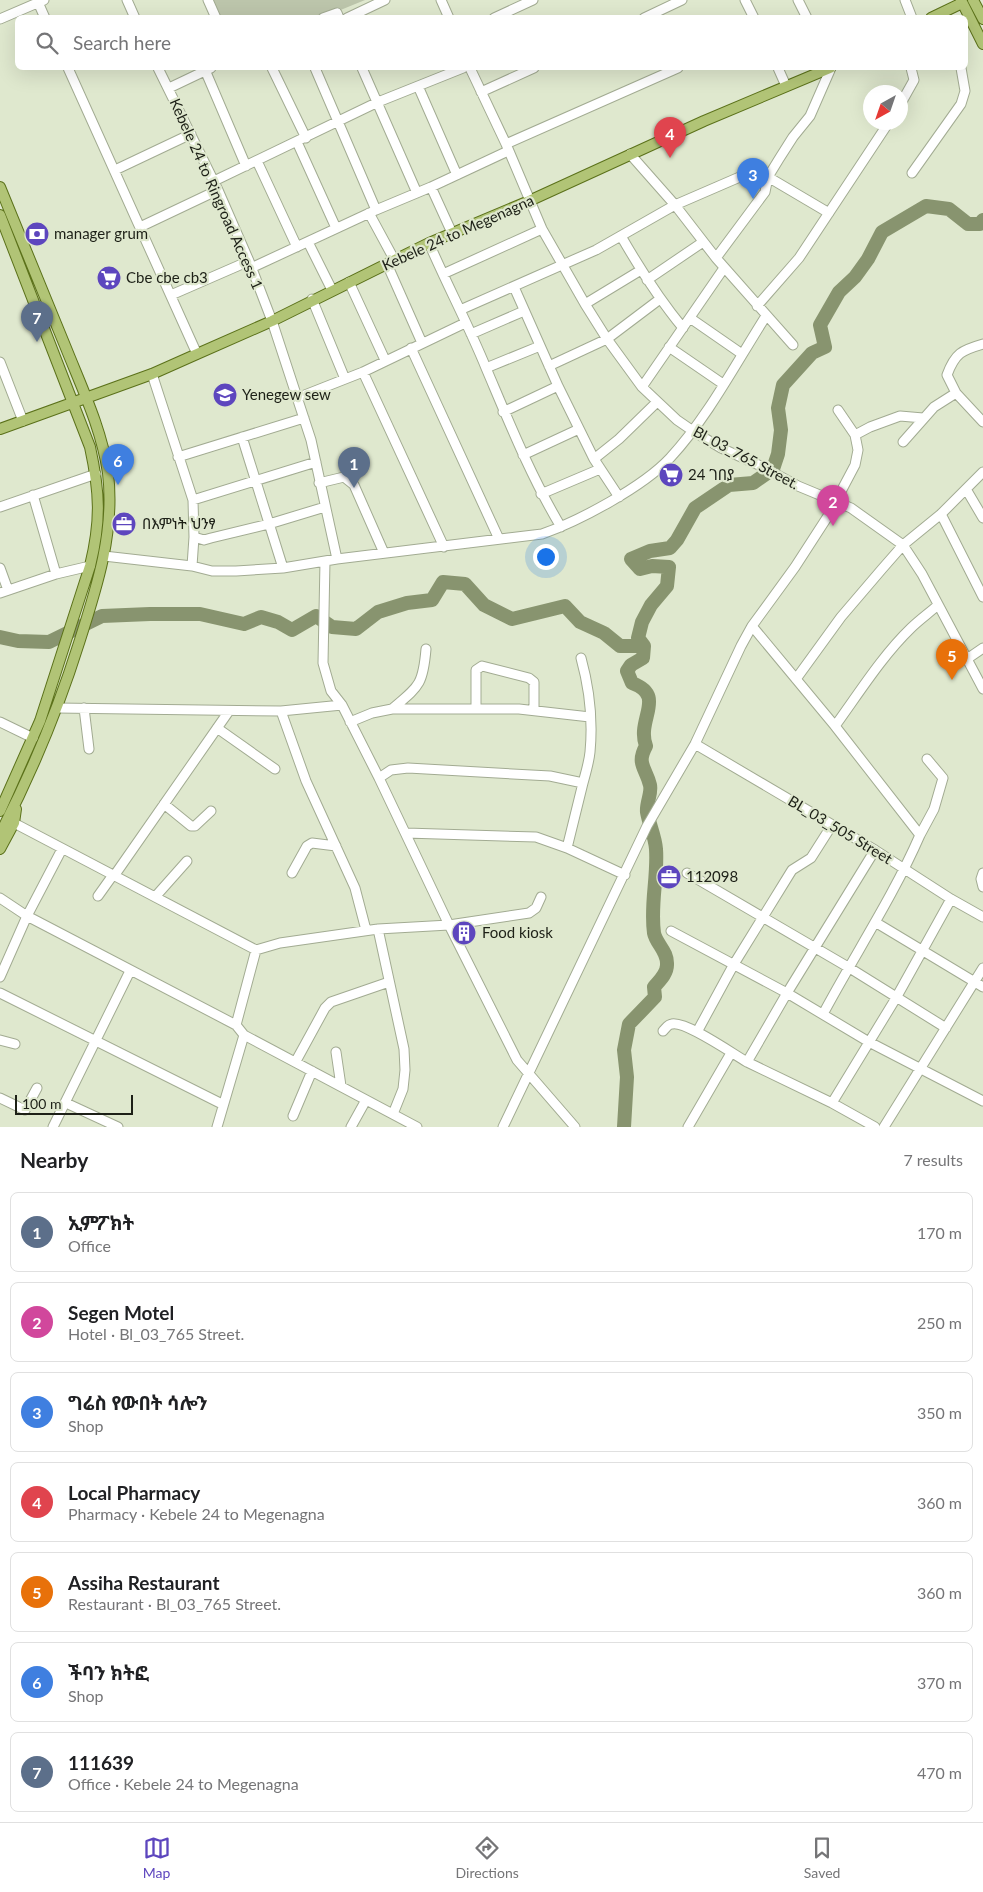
<!DOCTYPE html>
<html lang="en">
<head>
<meta charset="utf-8">
<style>
	:root { --surface:#fff; --page:#f2f2f2; --text:#202124; --muted:#757577; --line:#e0e0e0; --accent:#5d46be }
	body { margin:0; font-family:Lato,"Noto Sans Ethiopic",sans-serif; background:var(--page); color:var(--text) }
	.compass { position:absolute; left:863px; top:85px; width:45px; height:45px; border-radius:50%; background:var(--surface); box-shadow:0 5px 20px #0002; rotate:220deg }
	.scale { position:absolute; left:15px; bottom:12px; width:118px; box-sizing:border-box; padding-left:5px; border:2px solid #1d2017; border-top:0; font-size:14px; line-height:18px; white-space:nowrap; color:#1d2017; -webkit-text-stroke:4px #dfe8ce; paint-order:stroke }
	.you { position:absolute; left:545px; top:556px; width:18px; height:18px; margin:-12px; border:4px solid #fff; border-radius:50%; background:#1a73e8; box-shadow:0 0 0 8px #1a73e833 }
	.badge { display:grid; place-items:center; width:32px; height:32px; border-radius:50%; background:var(--accent); color:#fff; font-size:16px; font-weight:700 }
	.pin { position:absolute; translate:-50% -41px; filter:drop-shadow(0 1px 2px #0008) }
	.pin::after { content:''; position:absolute; top:26px; width:18px; height:15px; background:inherit; clip-path:polygon(0 0,100% 0,50% 100%) }
	.list { margin:0; padding:0; list-style:none }
	h2 { display:flex; justify-content:space-between; align-items:center; height:65px; margin:0; padding:0 20px; font-size:21px }
	h2 small { font-size:16px; font-weight:400; color:var(--muted) }
	.list li { display:grid; grid-template-columns:32px 1fr auto; gap:15px; align-items:center; box-sizing:border-box; height:80px; margin:0 10px 10px; padding:0 10px; border:1px solid var(--line); border-radius:8px }
	.list b { display:block; font-size:19px; white-space:nowrap }
	.list p { margin:0; font-size:16px; white-space:nowrap; color:var(--muted) }
	.list em { font-size:16px; font-style:normal; color:var(--muted) }
	.icon { flex:none; width:28px; height:28px; fill:none; stroke:currentColor; stroke-width:2; stroke-linecap:round; stroke-linejoin:round }
	.map { position:relative; flex:none; width:983px; height:1127px; overflow:hidden }
	.search { position:absolute; background:var(--surface); box-shadow:0 5px 20px #0002; left:15px; right:15px; top:15px; height:55px; display:flex; align-items:center; gap:12px; box-sizing:border-box; padding:0 18px; border-radius:8px; color:var(--muted); font-size:19px }
	.sheet { height:695px; background:var(--surface) }
	nav { display:flex; justify-content:space-around; align-items:center; box-sizing:border-box; height:70px; border-top:1px solid var(--line); background:var(--surface); font-size:14px; color:var(--muted) }
	nav a { display:grid; justify-items:center; gap:2px }
	nav .on { color:var(--accent) }
	.map>svg:first-child { display:block }
	.green { fill:#bcc5ab }
	.lines { fill:none; stroke-linecap:round; stroke-linejoin:round }
	.river { stroke:#88946f; stroke-width:14 }
	.minor-casing { stroke:#a2ab92; stroke-width:11 }
	.major-casing { stroke:#5b711a; stroke-width:12 }
	.minor { stroke:#fff; stroke-width:9 }
	.major { stroke:#b1c476; stroke-width:10 }
	.labels { text-anchor:middle; stroke-width:4.5; stroke-linejoin:round; paint-order:stroke }
	.street-label { font-size:15px; fill:#1d2017; stroke:#dfe8ce }
	.poi-label { font-size:15px; fill:#1d2017; stroke:#dfe8ce; text-anchor:start }
</style>
</head>
<body>
<div class="map">
<svg width="983" height="1127" viewBox="0 0 983 1127">
	<rect width="100%" height="100%" fill="#dfe8ce"/>
	<!-- green -->
	<path class="green" d="M205,0h160l-44,18 -107,-1z"/>
	<g class="lines">
		<!-- river -->
		<path class="river" d="M0,637l18,4 31,1 53,-26 48,-2h50l44,10 17,-7 17,5 14,8 24,-14 16,11 24,2 22,-17 29,-9 25,-3 11,-18 22,2 19,21 28,14 53,-13 15,16 24,11 16,13h24
			M624,1127l3,-50 -3,-27 5,-26 26,-27 -1,-10c5,-6 13,-13 13,-22 1,-14 -11,-21 -13,-32 -4,-28 4,-56 2,-84 -1,-13 -7,-25 -9,-37 -1,-9 5,-19 3,-27 -4,-17 -14,-21 -4,-39 -10,-27 21,-50 -14,-63l-5,-12 4,-6 12,-7 1,-12 -6,-8 4,-16 9,-17 16,-19 2,-19 -17,-1 -12,3 -9,-10 19,-8 20,-3 7,-8 18,-32 34,-23 24,-2 20,-14 5,-15 3,-24 -3,-22 5,-23 29,-32 13,-6 -5,-22 19,-33 16,-15 13,-18 14,-27 44,-26 23,3 19,15h12l3,-4"/>
		<defs>
			<path id="minor" d="M37,0l8,18
				M127,0l8,18
				M208,0l8,18
				M441,0l8,18
				M745,0l9,18
				M798,0l9,18
				M905,0l7,18
				M323,18l14,-5 2,5
				M347,18l38,-18
				M494,18l39,-18
				M644,18l38,-18
				M0,19l44,-19
				M68,68l129,286
				M158,68l60,122 31,71 23,60 39,119 26,119
				M272,68l34,70
				M315,68l61,142
				M362,68l55,125
				M470,68l36,76 36,85 43,75 22,35 35,48 35,33 16,11 28,17 42,19 35,19 53,22 52,37 19,29 61,115
				M778,68l8,18
				M205,70l41,96
				M418,86l39,89
				M169,88l42,-20
				M481,92l53,-24
				M900,105l14,-25 -3,-12
				M297,142l39,86
				M506,144l172,-76
				M630,154l45,51 41,53 77,87
				M257,161l40,86
				M115,170l76,-36
				M912,173l49,-69 4,-13 -4,-23
				M214,181l164,-79 85,-34
				M431,187l21,46
				M369,213l26,48
				M140,227l78,-37
				M621,236c19,33 38,63 62,92
				M308,242l24,48
				M429,243c18,42 40,83 57,125 23,54 45,109 75,159
				M716,258l49,-66 3,-15 11,-18 14,-22 17,-21 21,-48
				M387,264l35,79
				M251,268l125,-58 55,-23 77,-36
				M443,274l99,-45
				M647,280l56,-38
				M349,282l36,78
				M514,287l44,99
				M171,295l78,-34
				M312,299l33,80
				M585,304l56,-34
				M757,306l42,-48 90,-136
				M460,310l136,-60 79,-45 67,-29 10,-1 16,2 61,36
				M690,318l52,36
				M471,334l53,-23
				M983,344c-21,6 -28,9 -36,31l9,18 27,29
				M669,347l54,37
				M411,348l88,191
				M0,362l23,59
				M549,366l58,-27 53,-40
				M486,368l54,-22
				M363,372l81,175
				M152,374l41,126 1,37 -2,29
				M642,387l82,-119
				M297,398l66,-26 102,-49
				M503,412l55,-26 36,73 25,38
				M855,435l15,-8 30,-11 23,2
				M242,437l41,131
				M903,442l31,-35 22,-14
				M523,455l56,-26
				M178,457l126,-39
				M594,459l25,-20 38,-37
				M319,483l25,-6 10,8 30,68
				M966,489l17,29
				M541,494l59,-25
				M33,495l23,79
				M193,500l123,-38
				M0,507l96,-33
				M941,514l42,83
				M194,537l10,3 7,-2 58,-14 56,-17
				M104,556l88,10 20,5h24l47,-3 54,-9 205,-25c37,-13 101,-47 128,-76 38,-41 66,-95 96,-142
				M325,561l-2,102 8,28 11,14 37,73 70,147 68,135 58,67
				M0,568l8,22
				M0,593l56,-19 34,-8
				M752,626l83,100 85,109c-27,62 -65,119 -97,179
				M967,659l16,-11
				M796,679l45,-62 41,-48 21,-24 38,-31 42,-42
				M57,708l224,3 61,-6
				M84,708l5,41
				M476,708v-38l6,-4 47,12 5,4v28
				M392,709c27,-23 31,-24 34,-60
				M281,711l25,70 49,107 11,42
				M0,722l33,16
				M350,722l22,-9 20,-4h127l71,8
				M835,726c24,-33 47,-70 76,-98 8,-8 18,-15 27,-23
				M217,728l58,41
				M695,744l180,106 76,49 32,18
				M379,778l12,-8 17,-2 142,8 33,7c3,-11 6,-21 7,-31 3,-31 -1,-65 -9,-94
				M164,804l27,22h4l16,-15
				M14,823l242,127 24,-7 98,-14 71,-4 80,-12 7,-5 5,-11
				M406,833l130,4 31,11 58,27
				M920,835l14,-26 9,-31 -16,-19
				M567,848l16,-65
				M875,850l-88,143 82,49 114,59
				M292,873l15,-27 5,-3 24,3
				M687,873l161,94 98,61
				M983,873l-2,6 2,8
				M114,876l115,-165
				M98,896l15,-21
				M155,897l32,-36
				M0,898l27,18 209,109 8,10 173,92
				M875,922l108,65
				M378,929l26,120 1,21 -2,19 -10,25
				M671,931l116,62 -40,69 85,41 43,24
				M0,977l27,-61 35,-67
				M0,993l222,111
				M236,1025l20,-75
				M663,1031c3,-3 5,-7 9,-7 14,-3 61,30 75,38
				M697,1032l37,-68 58,-94 19,-12 21,-33
				M0,1040l15,4
				M336,1052l5,34
				M296,1061l29,-53 6,-6 58,-20
				M0,1098l25,12 12,-22
				M66,1103l52,24
				M832,1103l64,-105 55,-99
				M293,1116l19,-45
				M53,1127l77,-156
				M217,1127l27,-92
				M351,1127l15,-27
				M503,1127l144,-301 48,-82 46,-98 11,-20 43,-59 33,-51 27,-51 3,-15 -3,-15 -17,-25
				M688,1127l43,-74
				M884,1127l99,-159"/>
			<path id="major" d="M961,0l22,44
				M973,0l10,19
				M931,18l31,-15
				M0,187c22,54 44,108 66,161 16,40 36,82 42,125 7,59 -11,114 -29,170 -21,67 -47,129 -79,191
				M0,215l90,232c10,46 11,74 0,119l-50,155 -40,90
				M0,429l152,-55 45,-20 75,-33 157,-78 100,-42 175,-80 126,-53
				M0,849l14,-26 2,-14"/>
		</defs>
		<!-- minor casing -->
		<use href="#minor" class="minor-casing"/>
		<!-- major casing -->
		<use href="#major" class="major-casing"/>
		<!-- minor -->
		<use href="#minor" class="minor"/>
		<!-- major -->
		<use href="#major" class="major"/>
	</g>
	<!-- icons -->
	<defs>
		<symbol id="bank-disc" viewBox="-11 -11 22 22"><circle r="9.5" fill="#5d46be" stroke="#dfe8ce"/><path d="M-6-4H6V4H-6ZM0-2.3a2.3 2.3 0 1 0 0 4.6a2.3 2.3 0 1 0 0-4.6Z" fill="#fff"/></symbol>
		<symbol id="supermarket-disc" viewBox="-11 -11 22 22"><circle r="9.5" fill="#5d46be" stroke="#dfe8ce"/><path d="M-6-5.5h2.5l.6 2H6L4.5 2H-2.5L-4.4-4H-6ZM-1.5 3.2a1.3 1.3 0 1 0 .1 0ZM3 3.2a1.3 1.3 0 1 0 .1 0Z" fill="#fff"/></symbol>
		<symbol id="school-disc" viewBox="-11 -11 22 22"><circle r="9.5" fill="#5d46be" stroke="#dfe8ce"/><path d="M0-5L7-2L0 1L-7-2ZM-4 1L0 2.5L4 1V4Q0 6-4 4Z" fill="#fff"/></symbol>
		<symbol id="office-disc" viewBox="-11 -11 22 22"><circle r="9.5" fill="#5d46be" stroke="#dfe8ce"/><path d="M-6-3h4V-5.5h4V-3h4V5H-6ZM-1-4.5V-3h2v-1.5ZM-6 0V1H6V0Z" fill="#fff"/></symbol>
		<symbol id="building-disc" viewBox="-11 -11 22 22"><circle r="9.5" fill="#5d46be" stroke="#dfe8ce"/><path d="M-4-6H4V6H1V3H-1V6H-4ZM-2.5-4.3h1.7v1.8h-1.7ZM.8-4.3h1.7v1.8H.8ZM-2.5-1h1.7V.8h-1.7ZM.8-1h1.7V.8H.8Z" fill="#fff"/></symbol>
	</defs>
	<g fill-rule="evenodd">
		<use href="#bank-disc" x="23" y="220" width="28" height="28"/>
		<use href="#supermarket-disc" x="95" y="264" width="28" height="28"/>
		<use href="#school-disc" x="211" y="381" width="28" height="28"/>
		<use href="#supermarket-disc" x="657" y="461" width="28" height="28"/>
		<use href="#office-disc" x="110" y="510" width="28" height="28"/>
		<use href="#office-disc" x="655" y="863" width="28" height="28"/>
		<use href="#building-disc" x="450" y="919" width="28" height="28"/>
	</g>
	<g class="labels">
		<!-- street labels -->
		<g class="street-label">
			<text transform="translate(216 194) rotate(66)" y="5">Kebele 24 to Ringroad Access 1</text>
			<text transform="translate(458 233) rotate(-24)" y="5">Kebele 24 to Megenagna</text>
			<text transform="translate(746 458) rotate(28)" y="5">Bl_03_765 Street.</text>
			<text transform="translate(840 830) rotate(31)" y="5">BL_03_505 Street</text>
		</g>
		<!-- poi labels -->
		<g class="poi-label">
			<text x="54" y="239">manager grum</text>
			<text x="126" y="283">Cbe cbe cb3</text>
			<text x="242" y="400">Yenegew sew</text>
			<text x="688" y="480">24 ገበያ</text>
			<text x="142" y="529">በእምነት ህንፃ</text>
			<text x="686" y="882">112098</text>
			<text x="482" y="938">Food kiosk</text>
		</g>
	</g>
</svg>
<svg class="compass" viewBox="-18 -18 36 36"><path d="M0-13l5 13h-10z" fill="#e53935"/><path d="M0 13l5-13h-10z" fill="#757577"/></svg>
<div class="scale">100 m</div>
<div class="you"></div>
<div class="pin badge" style="left:354px;top:488px;background:#5c6f8a">1</div>
<div class="pin badge" style="left:833px;top:526px;background:#d1479c">2</div>
<div class="pin badge" style="left:753px;top:199px;background:#3f7fe0">3</div>
<div class="pin badge" style="left:670px;top:158px;background:#e0444e">4</div>
<div class="pin badge" style="left:952px;top:680px;background:#e8710a">5</div>
<div class="pin badge" style="left:118px;top:485px;background:#3f7fe0">6</div>
<div class="pin badge" style="left:37px;top:342px;background:#5c6f8a">7</div>
<div class="search"><svg class="icon" aria-label="search" viewBox="0 0 24 24"><circle cx="10" cy="10" r="6"/><path d="M15 15l6 6"/></svg>Search here</div>
</div>
<section class="sheet">
<h2>Nearby<small>7 results</small></h2>
<ul class="list">
<li><span class="badge" style="background:#5c6f8a">1</span><div><b>ኢምፖክት</b><p>Office</p></div><em>170 m</em></li>
<li><span class="badge" style="background:#d1479c">2</span><div><b>Segen Motel</b><p>Hotel · Bl_03_765 Street.</p></div><em>250 m</em></li>
<li><span class="badge" style="background:#3f7fe0">3</span><div><b>ግሬስ የውበት ሳሎን</b><p>Shop</p></div><em>350 m</em></li>
<li><span class="badge" style="background:#e0444e">4</span><div><b>Local Pharmacy</b><p>Pharmacy · Kebele 24 to Megenagna</p></div><em>360 m</em></li>
<li><span class="badge" style="background:#e8710a">5</span><div><b>Assiha Restaurant</b><p>Restaurant · Bl_03_765 Street.</p></div><em>360 m</em></li>
<li><span class="badge" style="background:#3f7fe0">6</span><div><b>ችባን ክትፎ</b><p>Shop</p></div><em>370 m</em></li>
<li><span class="badge" style="background:#5c6f8a">7</span><div><b>111639</b><p>Office · Kebele 24 to Megenagna</p></div><em>470 m</em></li>
</ul>
</section>
<nav>
<a class="on"><svg class="icon" aria-label="map" viewBox="0 0 24 24"><path d="M3 6l6-2 6 2 6-2v14l-6 2-6-2-6 2zM9 4v14M15 6v14"/></svg>Map</a>
<a><svg class="icon" aria-label="directions" viewBox="0 0 24 24"><path d="M12 3l9 9-9 9-9-9zM9 14v-3h6M13 9l2 2-2 2"/></svg>Directions</a>
<a><svg class="icon" aria-label="saved" viewBox="0 0 24 24"><path d="M7 4h10v16l-5-4-5 4z"/></svg>Saved</a>
</nav>
</body>
</html>
